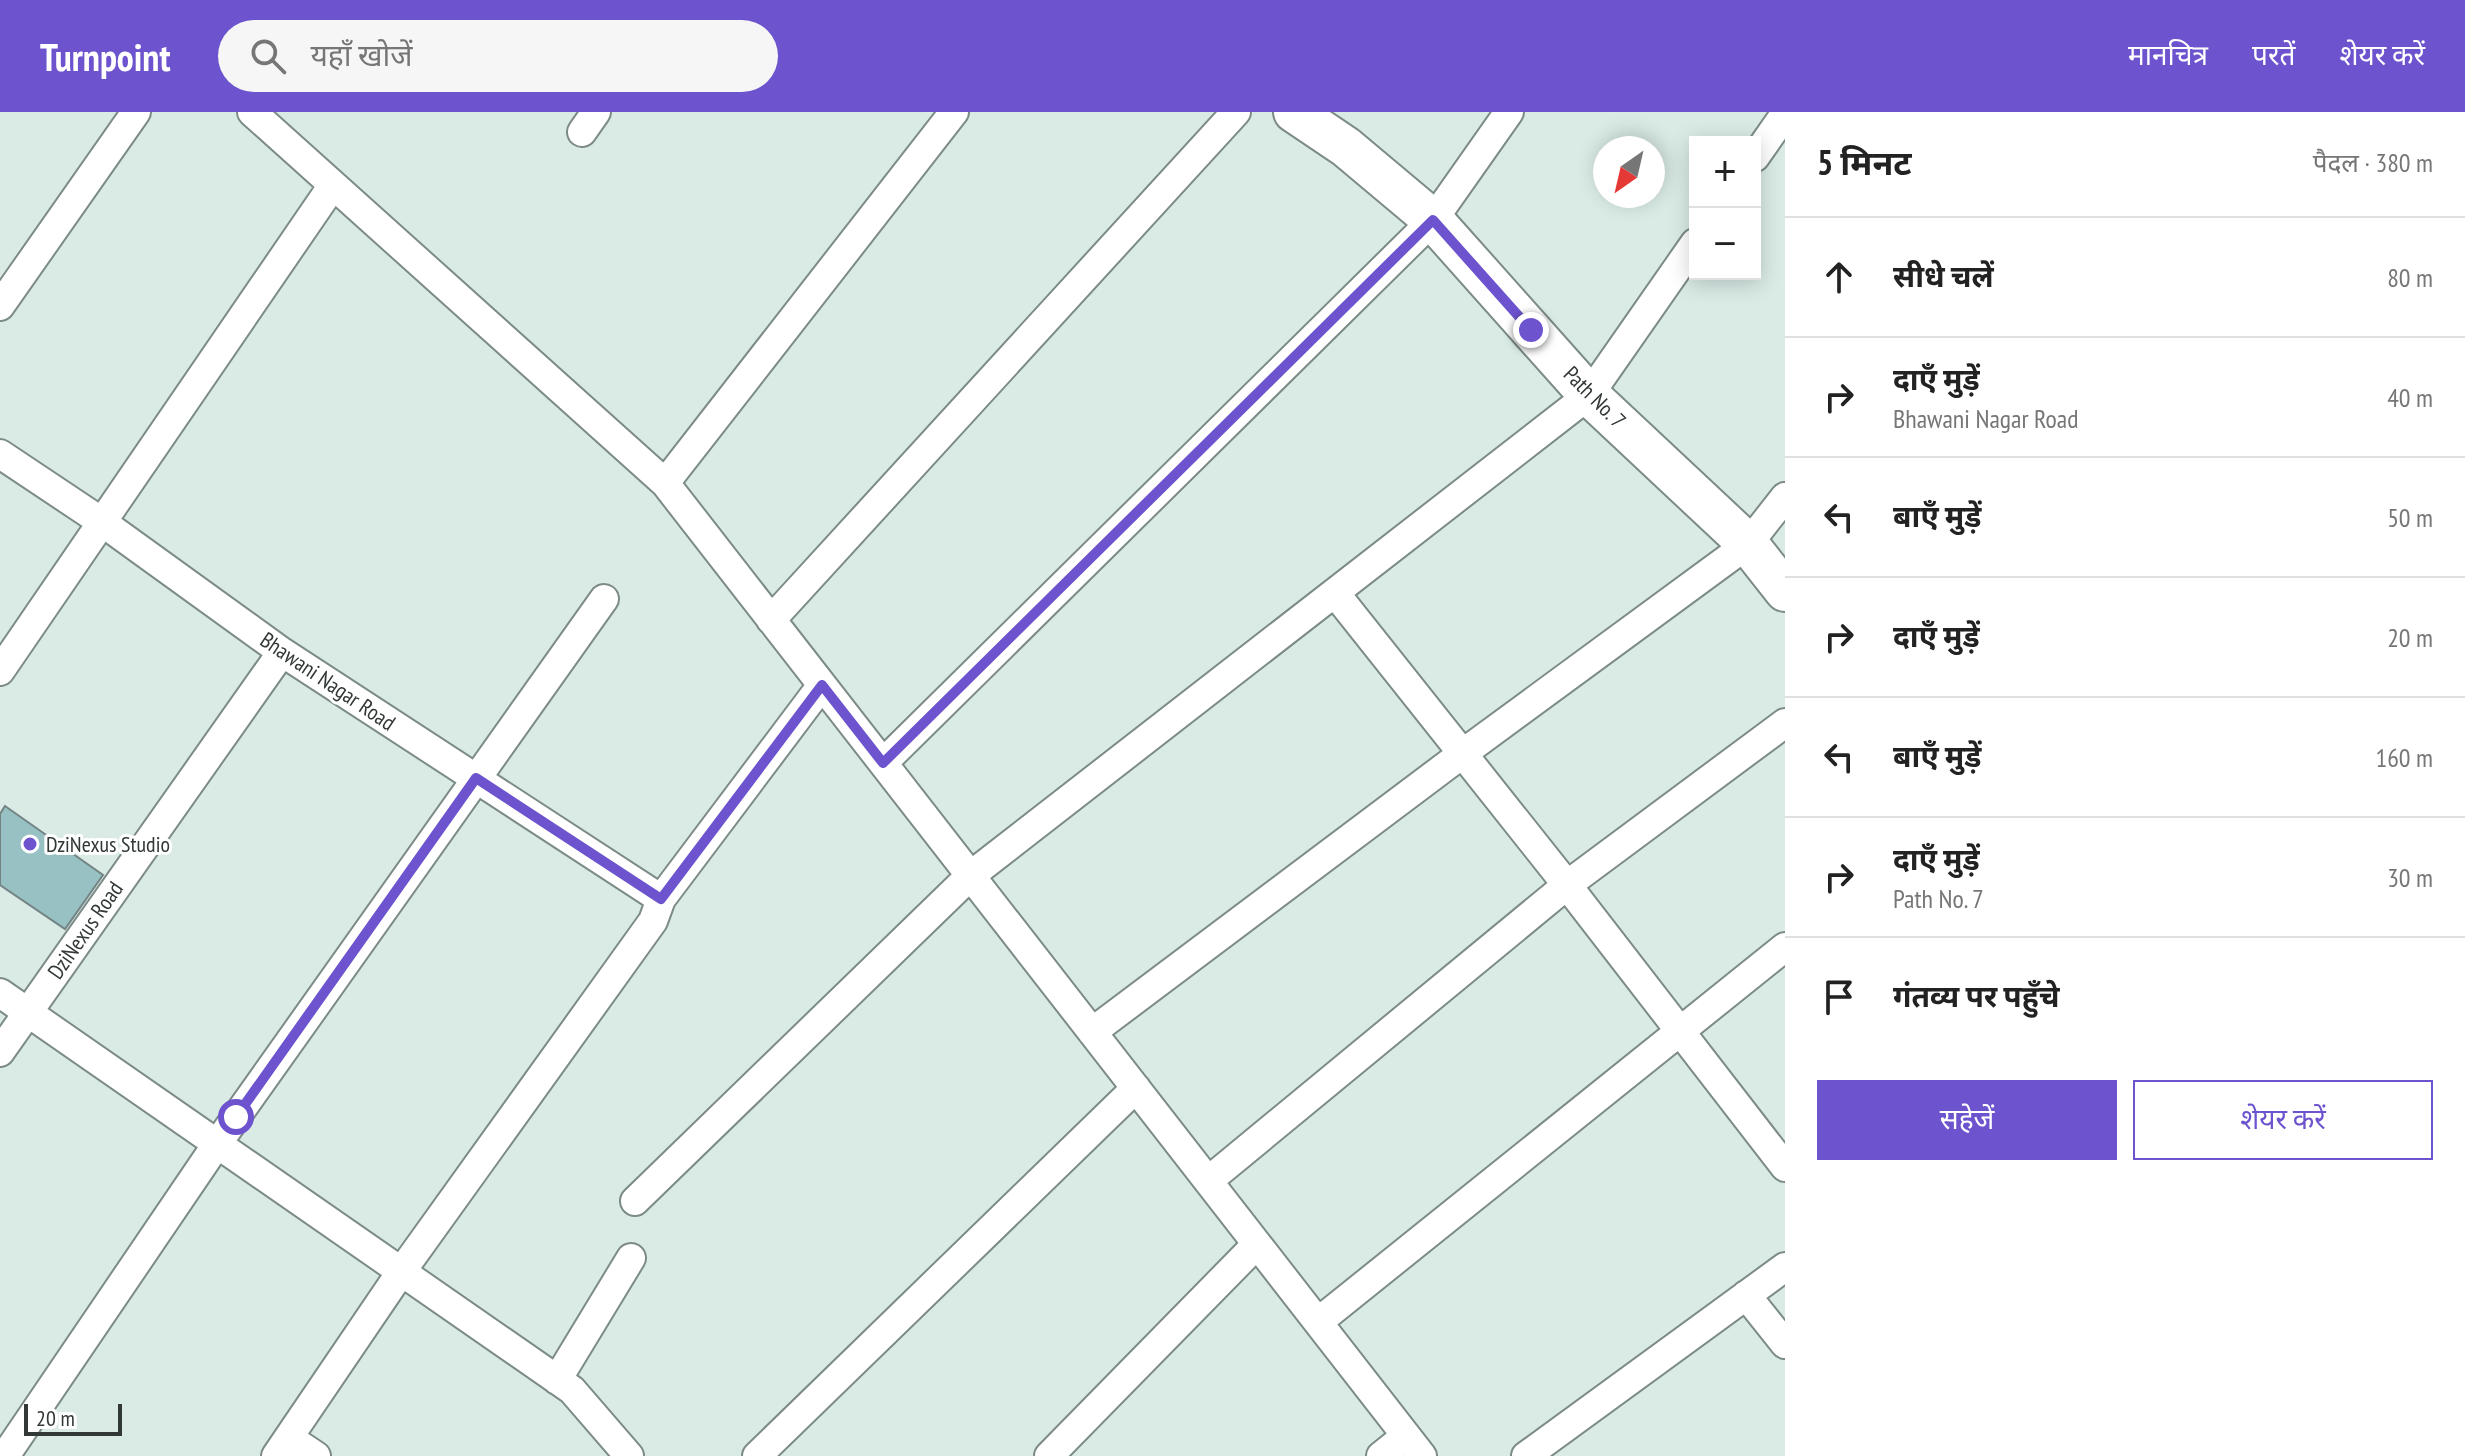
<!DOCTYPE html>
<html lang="hi">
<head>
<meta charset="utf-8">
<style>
	:root { --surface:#fff; --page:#f6f6f6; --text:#222; --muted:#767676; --line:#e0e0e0; --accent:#6d54ce }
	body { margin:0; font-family:"PT Sans Narrow","Noto Sans Devanagari",sans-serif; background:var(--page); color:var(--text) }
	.controls { position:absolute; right:24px; top:24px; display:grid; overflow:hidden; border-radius:0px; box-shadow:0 4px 20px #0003 }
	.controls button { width:72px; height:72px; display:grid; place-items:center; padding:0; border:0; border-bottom:2px solid var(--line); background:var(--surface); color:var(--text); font:40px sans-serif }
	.compass { position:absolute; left:1593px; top:24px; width:72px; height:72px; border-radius:50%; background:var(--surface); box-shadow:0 4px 20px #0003; rotate:214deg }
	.scale { position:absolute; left:24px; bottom:20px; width:98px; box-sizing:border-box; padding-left:8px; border:4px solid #323836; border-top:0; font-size:22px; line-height:28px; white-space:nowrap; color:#323836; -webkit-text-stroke:6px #fff; paint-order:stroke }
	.stop { position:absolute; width:24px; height:24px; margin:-18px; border:6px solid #6d54ce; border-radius:50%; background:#fff }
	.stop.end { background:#6d54ce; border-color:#fff; box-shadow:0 2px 8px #0008 }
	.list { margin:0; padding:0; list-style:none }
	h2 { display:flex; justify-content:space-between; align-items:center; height:104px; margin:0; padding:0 32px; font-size:34px }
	h2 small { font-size:26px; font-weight:400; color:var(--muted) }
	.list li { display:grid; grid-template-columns:52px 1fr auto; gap:24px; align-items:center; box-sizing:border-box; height:120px; padding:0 32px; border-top:2px solid var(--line) }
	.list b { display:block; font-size:30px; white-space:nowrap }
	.list p { margin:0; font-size:26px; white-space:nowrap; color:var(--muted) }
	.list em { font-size:26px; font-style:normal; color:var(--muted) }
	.actions { display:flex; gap:16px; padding:24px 32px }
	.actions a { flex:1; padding:18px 0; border:2px solid var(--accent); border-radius:0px; text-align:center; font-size:28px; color:var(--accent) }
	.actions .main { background:var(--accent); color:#fff }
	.icon { flex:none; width:44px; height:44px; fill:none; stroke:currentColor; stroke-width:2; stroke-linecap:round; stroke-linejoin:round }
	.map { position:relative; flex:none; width:1785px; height:1344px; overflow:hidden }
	header { display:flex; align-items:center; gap:48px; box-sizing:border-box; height:112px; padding:0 40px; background:var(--accent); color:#fff }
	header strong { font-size:38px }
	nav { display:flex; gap:44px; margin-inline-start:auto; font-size:28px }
	.search { width:560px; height:72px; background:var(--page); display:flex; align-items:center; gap:20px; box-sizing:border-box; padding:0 28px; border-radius:44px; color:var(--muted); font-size:30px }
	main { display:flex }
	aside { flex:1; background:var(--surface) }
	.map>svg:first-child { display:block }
	.building { fill:#97c1c3; stroke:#748485; stroke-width:2 }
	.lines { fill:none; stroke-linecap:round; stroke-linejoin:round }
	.street-casing { stroke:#7c8b87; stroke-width:32 }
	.secondary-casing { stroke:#7c8b87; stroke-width:44 }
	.street { stroke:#fff; stroke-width:28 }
	.secondary { stroke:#fff; stroke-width:40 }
	.route { stroke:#6d54ce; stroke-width:10 }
	.poi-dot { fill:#6d54ce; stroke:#fff; stroke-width:3 }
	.labels { text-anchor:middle; stroke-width:6; stroke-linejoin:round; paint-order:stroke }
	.street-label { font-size:22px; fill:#323836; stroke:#fff }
	.poi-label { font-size:22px; fill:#323836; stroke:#fff; text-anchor:start }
</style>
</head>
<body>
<header>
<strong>Turnpoint</strong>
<div class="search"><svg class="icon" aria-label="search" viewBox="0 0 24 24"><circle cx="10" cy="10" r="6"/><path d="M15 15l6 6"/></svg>यहाँ खोजें</div>
<nav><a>मानचित्र</a><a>परतें</a><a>शेयर करें</a></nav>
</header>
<main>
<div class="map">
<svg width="1785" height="1344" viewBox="0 0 1785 1344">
	<rect width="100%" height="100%" fill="#daebe6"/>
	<!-- building -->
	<path class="building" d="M5,694l98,69 -38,54 -65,-44v-71z"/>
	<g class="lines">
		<defs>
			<path id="street" d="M252,0l413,371 757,973
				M582,20l14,-20
				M1755,45l30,-43
				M0,194l136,-194
				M0,342l102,68 180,130 379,247
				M665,371l289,-371
				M1335,481l232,292 218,282
				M771,508l465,-508
				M0,559l333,-486
				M883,651l550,-543 76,-108
				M0,881l572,397 57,66
				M1092,920l370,-278 286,-210 37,-47
				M0,940l282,-400
				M1208,1069l359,-296 218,-162
				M635,1089l335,-325 619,-481 106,-152
				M1746,1183l39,49
				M1318,1210l467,-375
				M557,1268l74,-122
				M289,1326l27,18
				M5,1344l212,-312 387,-545
				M276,1344l125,-184 252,-351 8,-22 161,-214
				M757,1344l379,-368
				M1049,1344l208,-212
				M1381,1344l25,-20
				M1526,1344l259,-189"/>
			<path id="secondary" d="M1294,0l52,35 87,73 156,175 159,149 37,47"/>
		</defs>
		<!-- street casing -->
		<use href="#street" class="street-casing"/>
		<!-- secondary casing -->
		<use href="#secondary" class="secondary-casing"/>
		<!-- street -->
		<use href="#street" class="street"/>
		<!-- secondary -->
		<use href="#secondary" class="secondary"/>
	</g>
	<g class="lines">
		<!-- route -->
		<path class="route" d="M236,1005l240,-339 185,121 161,-214 61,78 550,-543 98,110"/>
	</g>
	<!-- markers -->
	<circle class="poi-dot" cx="30" cy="732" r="8"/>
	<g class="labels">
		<!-- street labels -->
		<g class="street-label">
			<text transform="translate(1595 285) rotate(45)" y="8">Path No. 7</text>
			<text transform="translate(328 569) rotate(34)" y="8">Bhawani Nagar Road</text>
			<text transform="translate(85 818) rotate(-55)" y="8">DziNexus Road</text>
		</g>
		<!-- poi labels -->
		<g class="poi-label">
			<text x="46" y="740">DziNexus Studio</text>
		</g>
	</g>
</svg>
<div class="controls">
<button>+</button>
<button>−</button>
</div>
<svg class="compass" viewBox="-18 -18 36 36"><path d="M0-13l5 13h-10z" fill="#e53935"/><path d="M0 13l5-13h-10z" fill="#767676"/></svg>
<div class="scale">20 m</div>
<div class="stop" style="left:236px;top:1005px"></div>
<div class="stop end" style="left:1531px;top:218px"></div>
</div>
<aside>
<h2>5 मिनट<small>पैदल · 380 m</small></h2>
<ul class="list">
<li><svg class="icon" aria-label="ahead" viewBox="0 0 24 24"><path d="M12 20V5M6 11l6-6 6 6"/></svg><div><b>सीधे चलें</b></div><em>80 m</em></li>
<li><svg class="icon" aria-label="right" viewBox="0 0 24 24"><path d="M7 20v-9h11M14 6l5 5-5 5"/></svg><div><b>दाएँ मुड़ें</b><p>Bhawani Nagar Road</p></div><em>40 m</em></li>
<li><svg class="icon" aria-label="left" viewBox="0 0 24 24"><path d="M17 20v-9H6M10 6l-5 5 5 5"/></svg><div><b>बाएँ मुड़ें</b></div><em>50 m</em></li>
<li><svg class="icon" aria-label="right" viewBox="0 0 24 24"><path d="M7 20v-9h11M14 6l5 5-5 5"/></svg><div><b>दाएँ मुड़ें</b></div><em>20 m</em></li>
<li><svg class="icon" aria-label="left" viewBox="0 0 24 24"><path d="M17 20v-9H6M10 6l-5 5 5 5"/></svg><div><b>बाएँ मुड़ें</b></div><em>160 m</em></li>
<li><svg class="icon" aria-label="right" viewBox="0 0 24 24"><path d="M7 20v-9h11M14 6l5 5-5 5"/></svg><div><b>दाएँ मुड़ें</b><p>Path No. 7</p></div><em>30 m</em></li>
<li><svg class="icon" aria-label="arrive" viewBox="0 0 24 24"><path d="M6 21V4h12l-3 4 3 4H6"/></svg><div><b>गंतव्य पर पहुँचे</b></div></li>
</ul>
<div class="actions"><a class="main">सहेजें</a><a>शेयर करें</a></div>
</aside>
</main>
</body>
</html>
